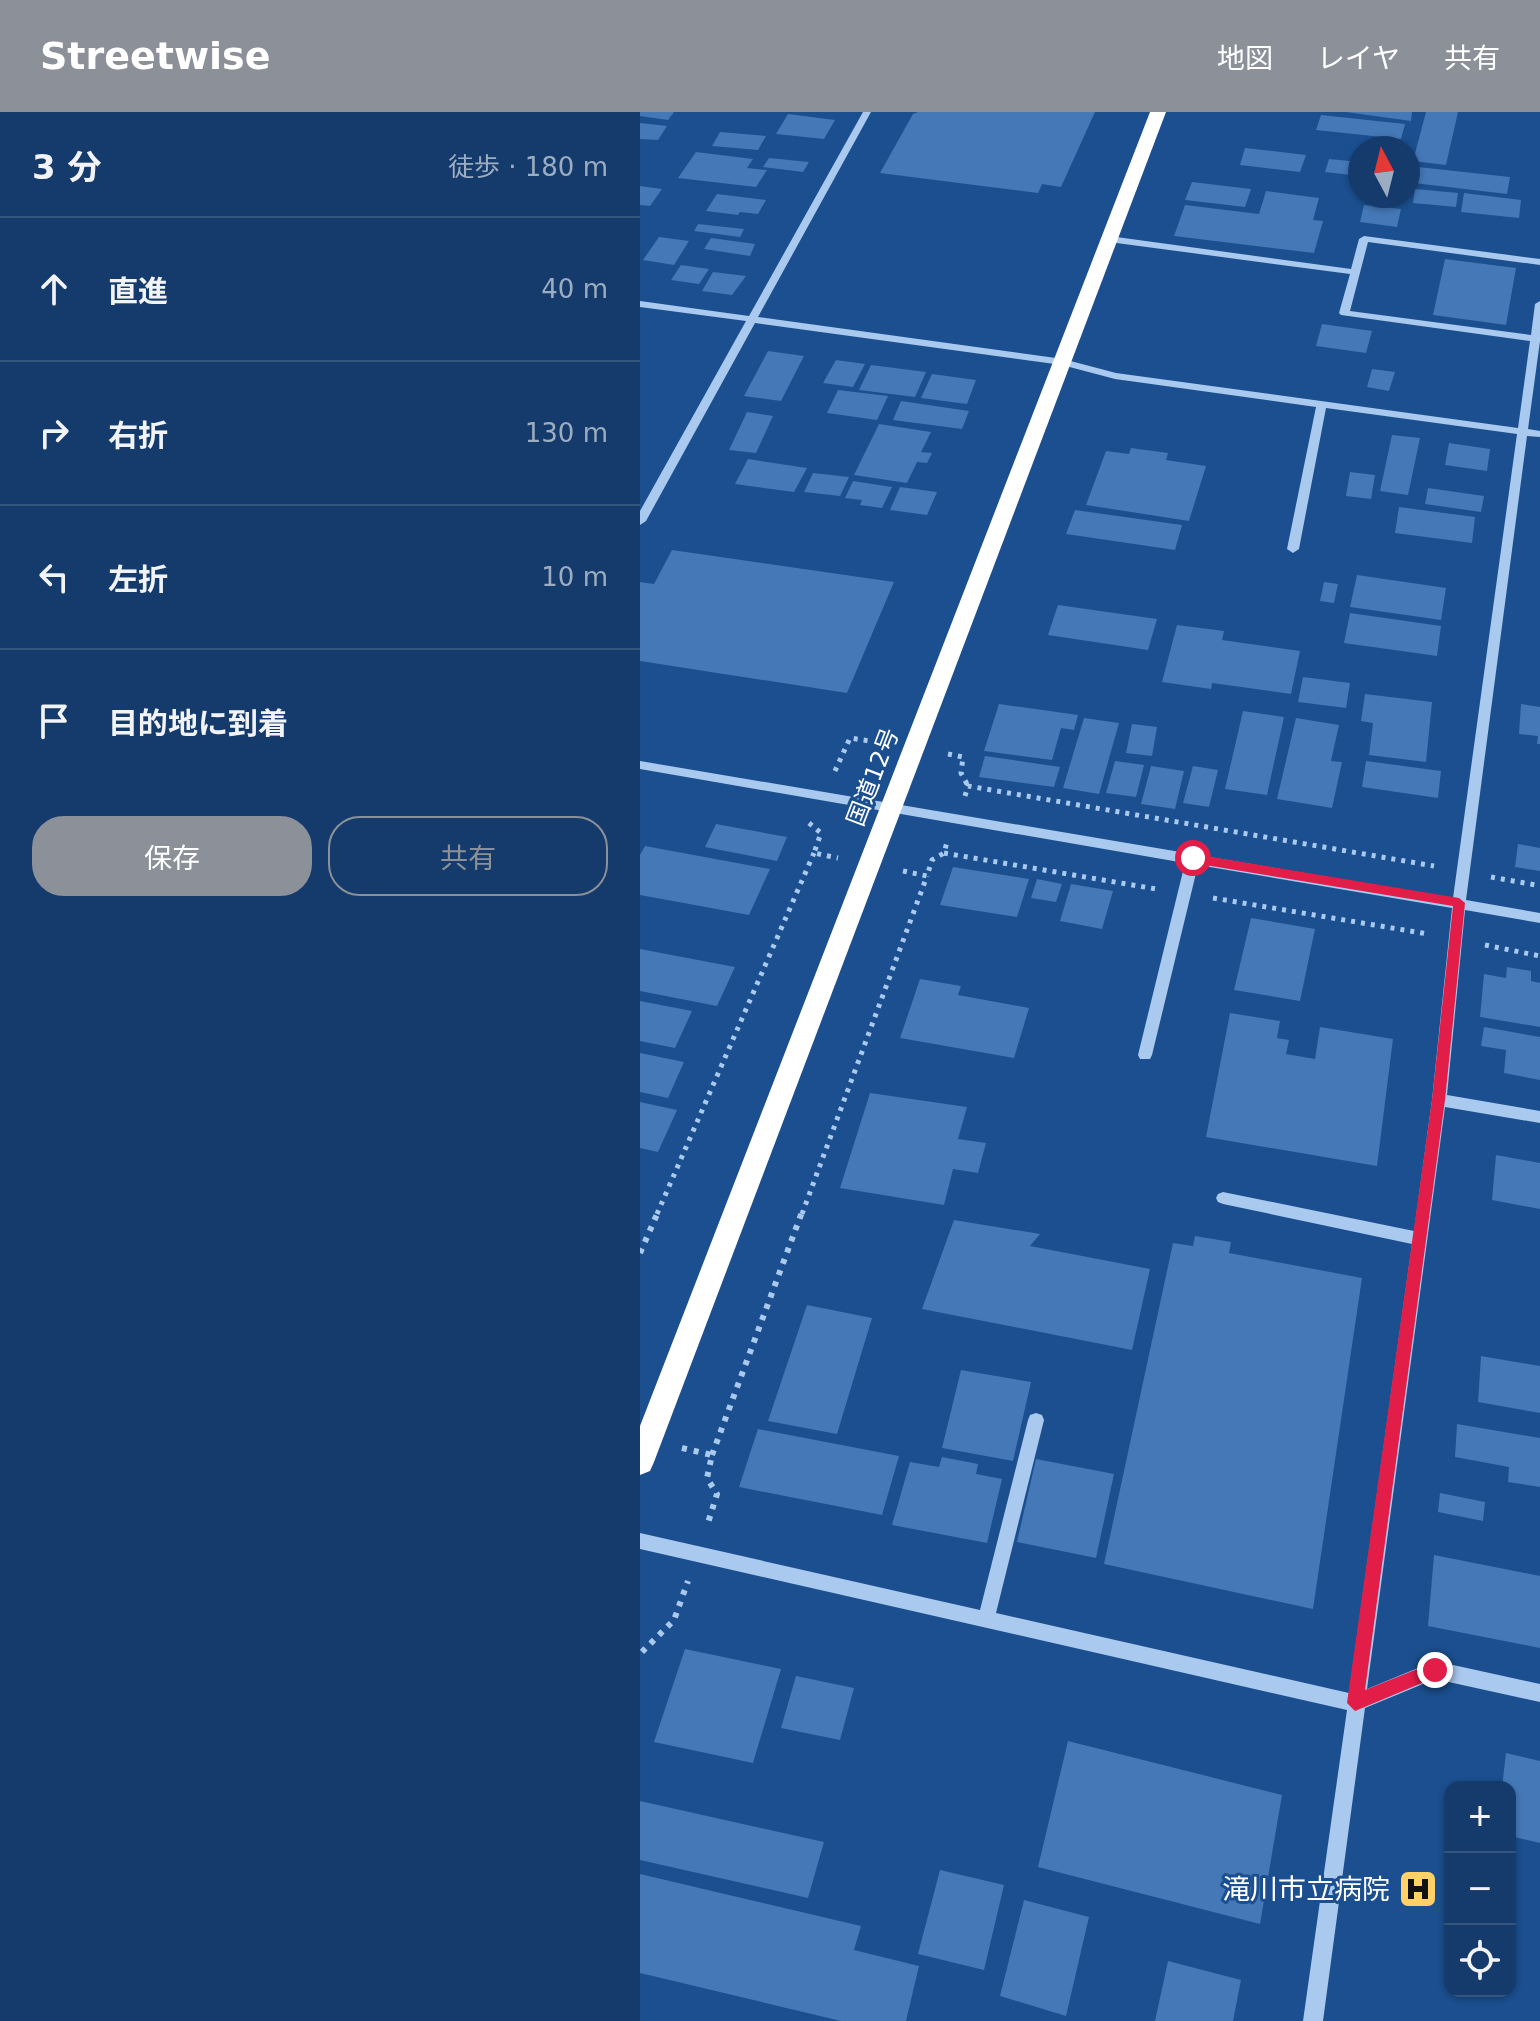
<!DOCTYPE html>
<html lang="ja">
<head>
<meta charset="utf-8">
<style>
	:root { --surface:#143b6b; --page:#1d4271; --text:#f1f3f6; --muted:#9dadc1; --line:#33557e; --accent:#8c9099 }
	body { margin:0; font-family:"DejaVu Sans","Noto Sans JP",sans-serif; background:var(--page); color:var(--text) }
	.controls { position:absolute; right:24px; bottom:24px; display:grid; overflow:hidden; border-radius:16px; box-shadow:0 2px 6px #0004 }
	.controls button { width:72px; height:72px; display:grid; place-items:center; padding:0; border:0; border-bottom:2px solid var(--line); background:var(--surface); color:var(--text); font:40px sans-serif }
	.compass { position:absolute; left:708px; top:24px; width:72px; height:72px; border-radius:50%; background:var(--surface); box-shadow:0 2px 6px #0004; rotate:353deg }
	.stop { position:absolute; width:24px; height:24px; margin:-18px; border:6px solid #e11d48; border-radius:50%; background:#fff }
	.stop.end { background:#e11d48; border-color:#fff; box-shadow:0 2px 8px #0008 }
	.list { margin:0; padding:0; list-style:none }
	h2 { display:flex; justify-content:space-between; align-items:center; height:104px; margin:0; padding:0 32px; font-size:34px }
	h2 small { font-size:26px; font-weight:400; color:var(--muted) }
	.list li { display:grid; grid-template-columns:52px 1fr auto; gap:24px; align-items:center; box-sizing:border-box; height:144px; padding:0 32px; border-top:2px solid var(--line) }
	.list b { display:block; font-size:30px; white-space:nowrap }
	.list em { font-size:26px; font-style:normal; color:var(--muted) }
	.actions { display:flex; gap:16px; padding:24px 32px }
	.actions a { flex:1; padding:18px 0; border:2px solid var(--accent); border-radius:32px; text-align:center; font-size:28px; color:var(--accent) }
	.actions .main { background:var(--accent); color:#fff }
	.icon { flex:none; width:44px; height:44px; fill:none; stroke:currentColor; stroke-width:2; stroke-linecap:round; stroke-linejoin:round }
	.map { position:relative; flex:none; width:900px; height:1909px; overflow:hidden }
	header { display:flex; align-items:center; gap:48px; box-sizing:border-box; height:112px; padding:0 40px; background:var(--accent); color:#fff }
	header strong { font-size:38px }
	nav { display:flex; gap:44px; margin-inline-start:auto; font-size:28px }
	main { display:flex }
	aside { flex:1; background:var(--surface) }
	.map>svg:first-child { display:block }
	.building { fill:#4478b7 }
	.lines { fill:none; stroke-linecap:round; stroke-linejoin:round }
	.path-far1 { stroke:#a9c9ee; stroke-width:5; stroke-dasharray:4 6; stroke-linecap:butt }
	.path { stroke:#a9c9ee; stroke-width:6; stroke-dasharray:5 7; stroke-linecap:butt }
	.minor { fill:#a9c9ee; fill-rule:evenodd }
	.highway { fill:#fff; fill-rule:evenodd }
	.route { fill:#e11d48 }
	.labels { text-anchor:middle; stroke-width:6; stroke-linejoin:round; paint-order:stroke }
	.street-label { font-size:24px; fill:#fff; stroke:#1b4f8f }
	.near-poi-label { font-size:28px; fill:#fff; stroke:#1b4f8f; text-anchor:end }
</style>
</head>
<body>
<header>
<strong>Streetwise</strong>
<nav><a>地図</a><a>レイヤ</a><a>共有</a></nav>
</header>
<main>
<aside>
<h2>3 分<small>徒歩 · 180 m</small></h2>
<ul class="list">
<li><svg class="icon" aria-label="ahead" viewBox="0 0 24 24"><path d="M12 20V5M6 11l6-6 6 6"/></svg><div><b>直進</b></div><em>40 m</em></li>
<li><svg class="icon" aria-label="right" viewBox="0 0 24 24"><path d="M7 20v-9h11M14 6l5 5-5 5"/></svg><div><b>右折</b></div><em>130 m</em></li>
<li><svg class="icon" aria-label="left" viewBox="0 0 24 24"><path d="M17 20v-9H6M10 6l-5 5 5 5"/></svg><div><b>左折</b></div><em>10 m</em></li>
<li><svg class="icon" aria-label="arrive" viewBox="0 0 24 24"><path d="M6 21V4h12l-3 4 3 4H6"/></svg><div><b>目的地に到着</b></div></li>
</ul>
<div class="actions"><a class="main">保存</a><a>共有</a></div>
</aside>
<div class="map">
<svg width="900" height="1909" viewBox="0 0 900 1909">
	<rect width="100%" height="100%" fill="#1b4f8f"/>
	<!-- building -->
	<path class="building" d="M0,0h34l-6,8 -28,-4z
		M278,0h177l-34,75 -19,-3 -4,9 -158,-20 33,-59z
		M706,0h66l-1,9z
		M786,0h32l-12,53 -33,-4z
		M148,2l47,6 -11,19 -48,-5z
		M681,3l84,9 -4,15 -85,-9z
		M0,11l27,3 -9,14 -18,-1z
		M80,20l46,4 -8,14 -46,-4z
		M605,36l61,7 -6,17 -60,-7z
		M56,40l57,7 -6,9 20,2 -11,17 -78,-9z
		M129,46l40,4 -6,10 -40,-5z
		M689,47l31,3v14l-35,-4z
		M778,55l92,10 -3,17 -93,-11z
		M552,70l59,7 -6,18 -60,-7z
		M0,74l22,3 -12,17 -10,-1z
		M775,77l43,4 -2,14 -43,-4z
		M626,79l53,7 -6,22 10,1 -9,32 -140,-17 11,-31 74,9z
		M824,81l57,7 -2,18 -58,-6z
		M77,82l49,6 -8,14 -18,-2 -2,3 -32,-4z
		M724,93l37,4 -4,18 -37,-5z
		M58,112l46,5 -4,8 -46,-6z
		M19,125l30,4 -15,24 -31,-5z
		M71,126l44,6 -5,12 -46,-7z
		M805,147l71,9 -10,57 -73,-10z
		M41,153l28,4 -10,15 -28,-4z
		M73,160l33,4 -14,19 -30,-4z
		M682,212l50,7 -6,22 -50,-7z
		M128,239l36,5 -23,45 -37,-5z
		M196,248l29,4 -12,23 -30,-4z
		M231,253l55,7 -11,25 -56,-7z
		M732,257l23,3 -6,19 -22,-4z
		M292,262l44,6 -9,24 -46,-6z
		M198,278l50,6 -11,24 -50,-7z
		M261,289l68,10 -7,18 -69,-9z
		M107,300l26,4 -17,37 -27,-3z
		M239,312l52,8 -10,20 11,1 -5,10 -10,-1 -10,21 -53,-8z
		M752,323l28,3 -12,57 -28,-4z
		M809,331l41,6 -3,22 -42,-6z
		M491,336l37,5 -2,7 40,6 -17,55 -103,-16 20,-54 23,3z
		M108,347l59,9 -13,24 -59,-8z
		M710,360l25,3 -4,24 -25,-3z
		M173,361l36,4 -9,19 -36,-4z
		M213,369l39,6 -10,21 -22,-3 2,-5 -17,-2z
		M260,375l37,5 -10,23 -37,-5z
		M788,376l56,8 -3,16 -56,-8z
		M759,395l76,10 -3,26 -77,-10z
		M435,398l107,15 -7,25 -109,-16z
		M32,438l222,32 -47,111 -207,-32v-79l14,2z
		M717,463l89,13 -5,32 -91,-13z
		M684,470l14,2 -4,19 -14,-2z
		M418,493l99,14 -9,31 -100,-15z
		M710,501l91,13 -4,30 -93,-13z
		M537,513l47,6 -2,9 78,11 -9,43 -79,-11 -1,6 -49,-7z
		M663,565l47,6 -4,25 -48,-6z
		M725,582l67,8 -6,60 -57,-7 4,-32 -12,-2z
		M359,592l79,11 -4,15 -13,-2 -9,32 -68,-9z
		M881,592l19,3v37h-3l1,-8 -19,-2z
		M603,599l41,6 -17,78 -42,-6z
		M444,606l35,5 -20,71 -36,-6z
		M656,606l43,7 -8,36 11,1 -10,46 -55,-9z
		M492,612l25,3 -5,29 -26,-3z
		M345,644l75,11 -6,20 -75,-10z
		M475,649l29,4 -8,32 -30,-4z
		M726,649l75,10 -3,27 -76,-11z
		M511,654l33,5 -9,38 -34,-5z
		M553,654l25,4 -9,37 -26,-4z
		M76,712l71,13 -10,24 -72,-14z
		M878,732l22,4v23l-25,-4z
		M5,734l125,23 -21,46 -109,-20v-40z
		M313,755l76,12 -12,38 -77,-12z
		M397,767l25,5 -6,18 -25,-4z
		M431,772l42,7 -11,38 -42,-8z
		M611,806l64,11 -15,72 -66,-11z
		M0,837l95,18 -18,39 -77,-15z
		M867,855l24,4v10l9,2v44l-60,-10 4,-43 22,4z
		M280,867l41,7 -3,9 71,13 -15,50 -114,-20z
		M0,889l52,10 -17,37 -35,-7z
		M590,901l50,8 -3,17 12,2 -3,14 29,5 5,-32 73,12 -16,127 -171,-29z
		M844,915l56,10v43l-36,-7 2,-23 -25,-4z
		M0,941l44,9 -16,36 -28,-6z
		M230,981l97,14 -9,32 28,4 -8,30 -25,-4 -9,36 -104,-17z
		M0,990l37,8 -19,42 -18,-4z
		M856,1043l44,8v46l-48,-9z
		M314,1108l86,14 -10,12 120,23 -18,81 -210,-41z
		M555,1124l36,6 -2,11 133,25 -49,331 -209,-45 69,-321 20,3z
		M167,1193l65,13 -35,116 -69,-13z
		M841,1244l59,10v47l-62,-11z
		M321,1258l70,12 -18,79 -71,-13z
		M817,1312l83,14v49l-32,-5 1,-15 -54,-10z
		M118,1317l141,27 -17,59 -143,-28z
		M302,1345l36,7 -2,10 26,5 -15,64 -95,-18 18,-63 29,5z
		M396,1347l78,15 -18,84 -79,-16z
		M800,1381l45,9 -2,19 -45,-9z
		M794,1443l106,21v72l-112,-22z
		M45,1537l96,20 -28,94 -99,-21z
		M156,1564l58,12 -14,52 -59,-12z
		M428,1629l214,54 -22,129 -222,-57z
		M866,1641l34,8v82l-30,-7v-49h-8z
		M0,1689l184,41 -16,56 -168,-38z
		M300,1758l64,15 -20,85 -66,-16z
		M0,1762l221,52 -7,24 65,16 -13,55h-65l-201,-48z
		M384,1788l65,17 -23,99 -66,-20z
		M528,1849l73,19 -8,41h-78z"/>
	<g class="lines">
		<!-- path-far1 -->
		<path class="path-far1" d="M308,642l15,3 -2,16 7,13
			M195,659l15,-33 33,5
			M325,684l3,-10 466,80
			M169,711l12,10 -7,20 24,5
			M304,741l212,36
			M263,759l24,5 5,-16 12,-7 3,-11
			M851,765l45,8
			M573,786l215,36
			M845,833l55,11
			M17,1102l157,-361
			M162,1102l125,-338"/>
		<!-- path -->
		<path class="path" d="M0,1141l18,-41
			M42,1336l30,7 -5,23 10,16 -10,32
			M72,1343l90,-243
			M2,1540l32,-32 14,-39"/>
		<!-- minor -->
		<path class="minor" d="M223,0h8l-113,205 305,42 53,14 402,55 12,-87 -189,-26 -2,-2 11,-39 -241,-32 -5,-3 5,-3 242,33 8,-30 5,-3 176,23v6l-172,-23 -18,69 181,24 4,-31 5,-3v40l-12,88 12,2v6l-13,-1 -61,464 74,13v10l-75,-13 -18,185 93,16v12l-95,-16 -78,582 68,-28 105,23v18l-105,-23 -70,29 -42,313h-20l44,-311 -707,-161v-16l340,77 48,-190 2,-5 6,-2 6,2 2,5 -48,193 353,80 63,-449 -189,-40 -5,-2 -2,-4 2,-4 5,-2 191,39 18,-131 20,-192 -254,-43 -46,190 -2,4h-10l-2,-4 47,-192 -545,-94v-8l813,137 64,-464 -191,-26 -27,141 -6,4 -6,-4 29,-142 -201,-28 -53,-14 -307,-42 -109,198 -6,4v-14l106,-190 -106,-14v-6l109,15z"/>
		<!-- highway -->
		<path class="highway" d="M510,0h16l-512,1350 -4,9 -10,4v-49z"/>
	</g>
	<!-- route -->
	<path class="route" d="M553,742l266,44 6,5 -20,197 -80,590 70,-28 8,8 -2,5 -86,36 -8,-8 85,-603 21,-194 -260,-43 -6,-5z"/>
	<!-- icons -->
	<defs>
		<symbol id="hospital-square" viewBox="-11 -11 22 22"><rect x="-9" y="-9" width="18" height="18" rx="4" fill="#ffd166" stroke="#1b4f8f"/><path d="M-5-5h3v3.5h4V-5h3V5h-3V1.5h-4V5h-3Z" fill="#111"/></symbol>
	</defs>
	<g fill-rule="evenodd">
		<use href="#hospital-square" x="756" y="1755" width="44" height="44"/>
	</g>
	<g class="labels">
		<!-- street labels -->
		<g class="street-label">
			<text transform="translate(233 665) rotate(-69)" y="8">国道12号</text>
		</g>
		<!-- near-poi labels -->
		<g class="near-poi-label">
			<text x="750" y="1787">滝川市立病院</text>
		</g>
	</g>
</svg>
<div class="controls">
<button>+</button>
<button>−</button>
<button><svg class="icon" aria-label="locate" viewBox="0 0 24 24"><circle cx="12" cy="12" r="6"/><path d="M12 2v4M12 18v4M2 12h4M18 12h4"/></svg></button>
</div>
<svg class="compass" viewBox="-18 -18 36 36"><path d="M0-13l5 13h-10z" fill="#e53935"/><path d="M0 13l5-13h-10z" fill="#9dadc1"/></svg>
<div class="stop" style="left:553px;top:746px"></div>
<div class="stop end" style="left:795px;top:1558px"></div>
</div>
</main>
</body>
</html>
